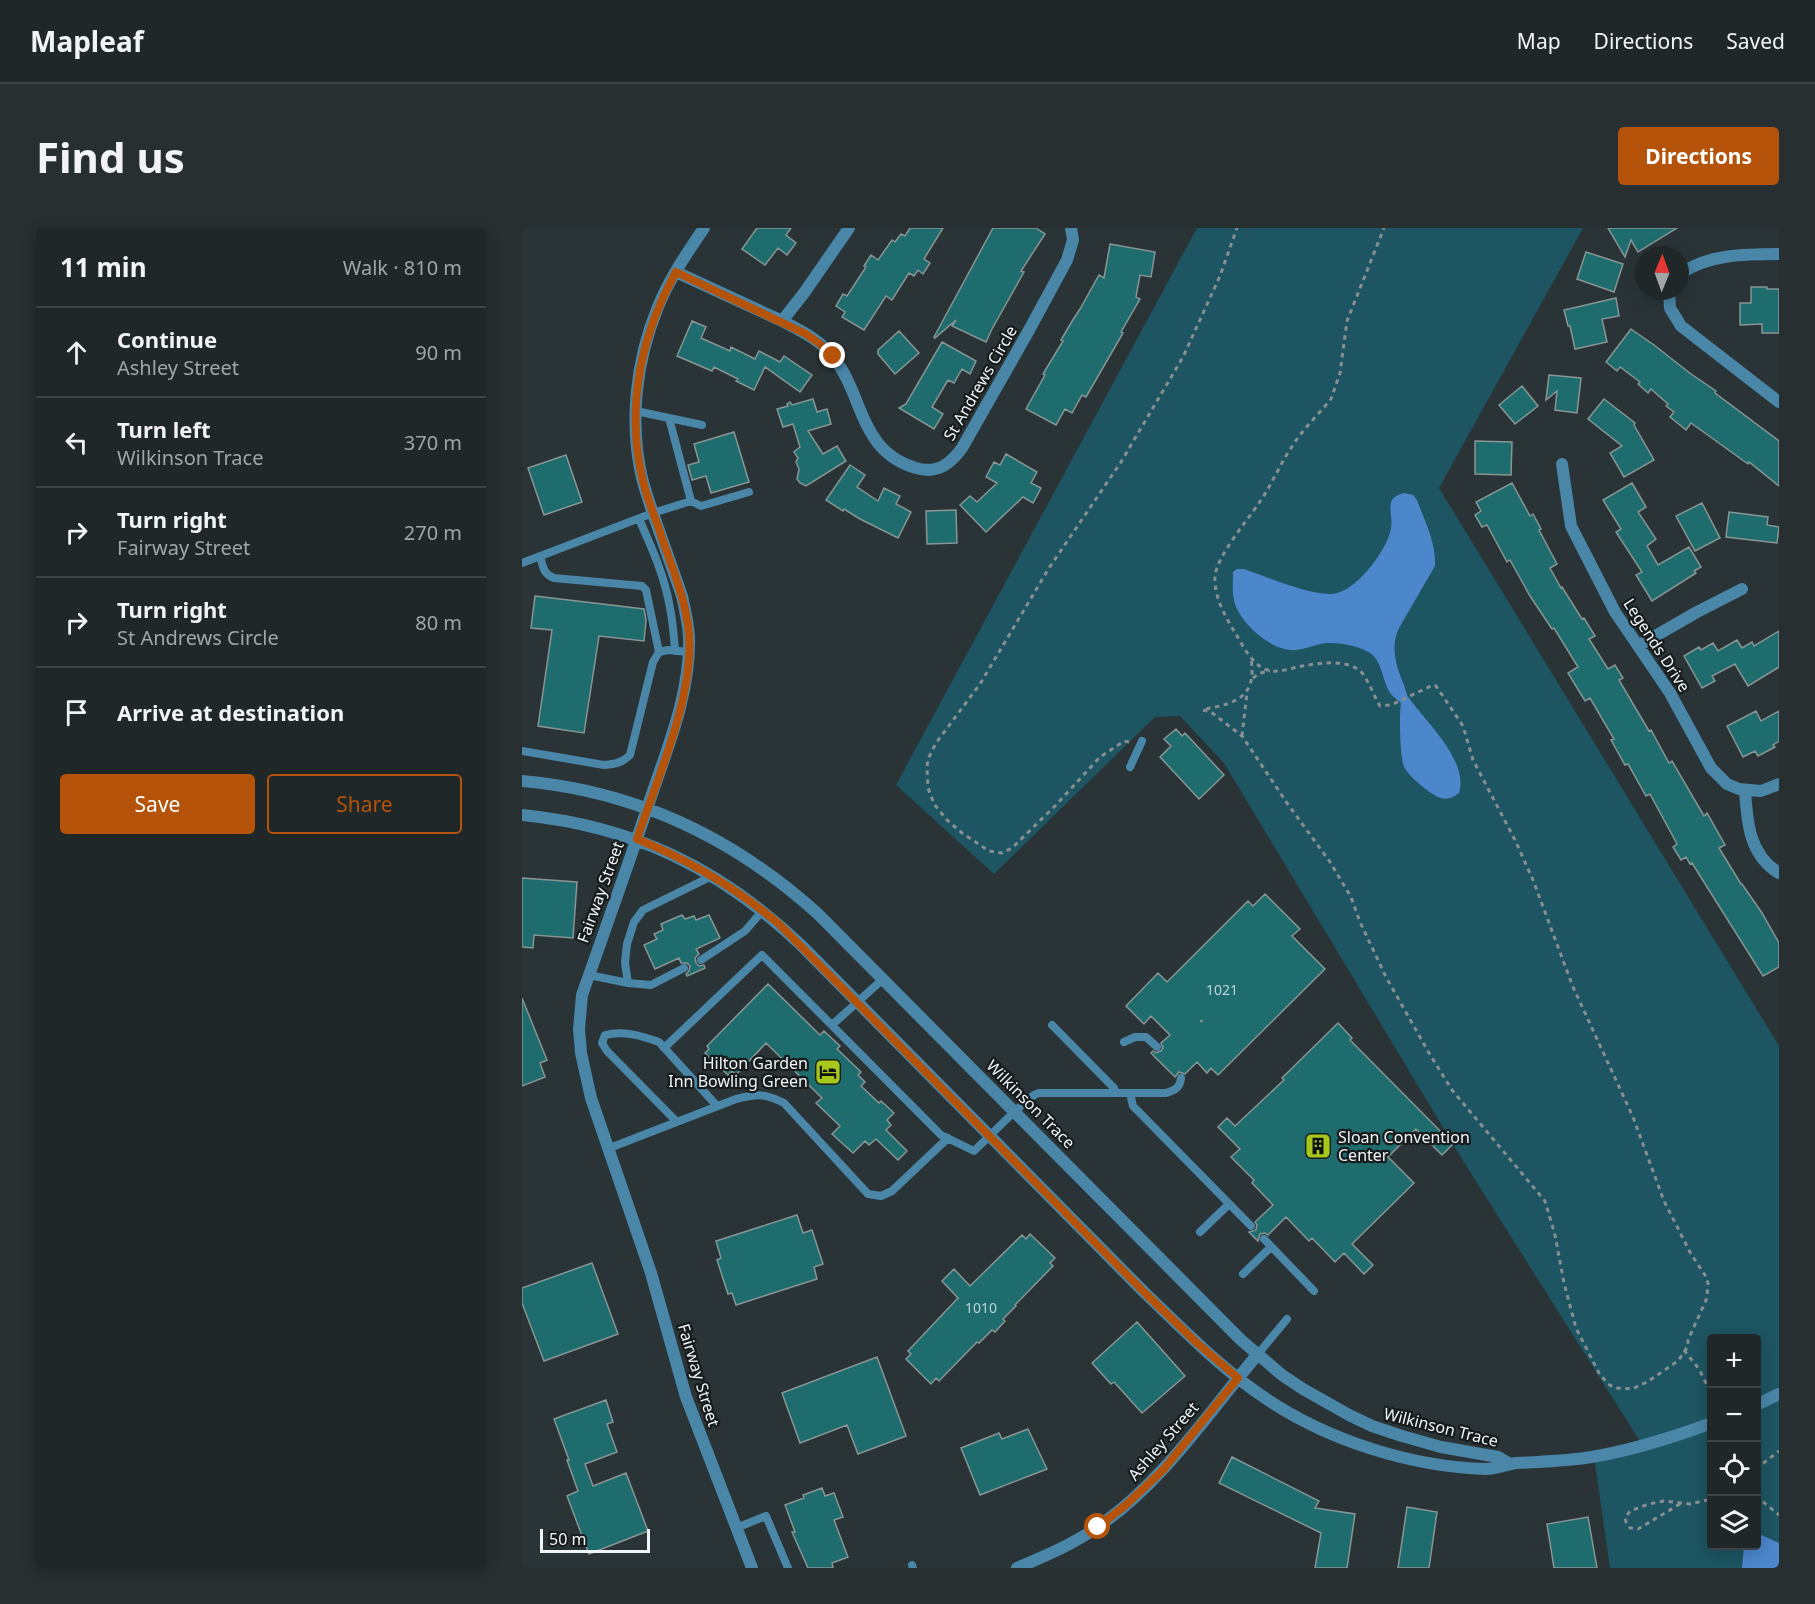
<!DOCTYPE html>
<html lang="en">
<head>
<meta charset="utf-8">
<style>
	:root { --surface:#202729; --page:#282f31; --text:#f1f3f6; --muted:#a2a5a8; --line:#3d4446; --accent:#b45309 }
	body { margin:0; font-family:"Noto Sans",sans-serif; background:var(--page); color:var(--text) }
	.controls { position:absolute; right:18px; bottom:18px; display:grid; overflow:hidden; border-radius:6px; box-shadow:0 3px 15px #0003 }
	.controls button { width:54px; height:54px; display:grid; place-items:center; padding:0; border:0; border-bottom:2px solid var(--line); background:var(--surface); color:var(--text); font:30px sans-serif }
	.compass { position:absolute; left:1113px; top:18px; width:54px; height:54px; border-radius:50%; background:var(--surface); box-shadow:0 3px 15px #0003; rotate:1deg }
	.scale { position:absolute; left:18px; bottom:15px; width:110px; box-sizing:border-box; padding-left:6px; border:3px solid #f0f6f8; border-top:0; font-size:16px; line-height:21px; white-space:nowrap; color:#f0f6f8; -webkit-text-stroke:4px #171b1c; paint-order:stroke }
	.stop { position:absolute; width:18px; height:18px; margin:-14px; border:4px solid #b45309; border-radius:50%; background:#fff }
	.stop.end { background:#b45309; border-color:#fff; box-shadow:0 2px 6px #0008 }
	.list { margin:0; padding:0; list-style:none }
	h2 { display:flex; justify-content:space-between; align-items:center; height:78px; margin:0; padding:0 24px; font-size:26px }
	h2 small { font-size:20px; font-weight:400; color:var(--muted) }
	.list li { display:grid; grid-template-columns:39px 1fr auto; gap:18px; align-items:center; box-sizing:border-box; height:90px; padding:0 24px; border-top:2px solid var(--line) }
	.list b { display:block; font-size:22px; white-space:nowrap }
	.list p { margin:0; font-size:20px; white-space:nowrap; color:var(--muted) }
	.list em { font-size:20px; font-style:normal; color:var(--muted) }
	.actions { display:flex; gap:12px; padding:18px 24px }
	.actions a { flex:1; padding:14px 0; border:2px solid var(--accent); border-radius:6px; text-align:center; font-size:21px; color:var(--accent) }
	.actions .main { background:var(--accent); color:#fff }
	.icon { flex:none; width:33px; height:33px; fill:none; stroke:currentColor; stroke-width:2; stroke-linecap:round; stroke-linejoin:round }
	.map { position:relative; flex:none; width:1257px; height:1340px; overflow:hidden; border-radius:6px }
	header { display:flex; align-items:center; gap:36px; box-sizing:border-box; height:84px; padding:0 30px; background:var(--surface); border-bottom:2px solid var(--line) }
	header strong { font-size:28px }
	nav { display:flex; gap:33px; margin-inline-start:auto; font-size:21px }
	.intro { display:flex; align-items:center; justify-content:space-between; box-sizing:border-box; height:144px; padding:0 36px }
	h1 { margin:0; font-size:42px }
	.button { padding:15px 27px; border-radius:6px; background:var(--accent); color:#fff; font-size:21px; font-weight:700 }
	main { display:flex; gap:36px; padding:0 36px }
	aside { flex:1; background:var(--surface); border-radius:6px; box-shadow:0 3px 15px #0003 }
	.map>svg:first-child { display:block }
	.green { fill:#1d5562; fill-rule:evenodd }
	.water { fill:#4c86cb }
	.building { fill:#1e6c6d; stroke:#889595; stroke-width:1.5 }
	.lines { fill:none; stroke-linecap:round; stroke-linejoin:round }
	.path { stroke:#878f91; stroke-width:3; stroke-dasharray:4.5 4.5; stroke-linecap:butt }
	.service { stroke:#4986a8; stroke-width:8 }
	.minor { stroke:#4986a8; stroke-width:12 }
	.route { stroke:#b45309; stroke-width:8 }
	.labels { text-anchor:middle; stroke-width:4.5; stroke-linejoin:round; paint-order:stroke }
	.number-label { font-size:14px; fill:#bcd4d5 }
	.street-label { font-size:16px; fill:#f0f6f8; stroke:#171b1c }
	.poi-label { font-size:16px; fill:#f0f6f8; stroke:#171b1c; text-anchor:end }
</style>
</head>
<body>
<header>
<strong>Mapleaf</strong>
<nav><a>Map</a><a>Directions</a><a>Saved</a></nav>
</header>
<div class="intro"><h1>Find us</h1><a class="button">Directions</a></div>
<main>
<aside>
<h2>11 min<small>Walk · 810 m</small></h2>
<ul class="list">
<li><svg class="icon" aria-label="ahead" viewBox="0 0 24 24"><path d="M12 20V5M6 11l6-6 6 6"/></svg><div><b>Continue</b><p>Ashley Street</p></div><em>90 m</em></li>
<li><svg class="icon" aria-label="left" viewBox="0 0 24 24"><path d="M17 20v-9H6M10 6l-5 5 5 5"/></svg><div><b>Turn left</b><p>Wilkinson Trace</p></div><em>370 m</em></li>
<li><svg class="icon" aria-label="right" viewBox="0 0 24 24"><path d="M7 20v-9h11M14 6l5 5-5 5"/></svg><div><b>Turn right</b><p>Fairway Street</p></div><em>270 m</em></li>
<li><svg class="icon" aria-label="right" viewBox="0 0 24 24"><path d="M7 20v-9h11M14 6l5 5-5 5"/></svg><div><b>Turn right</b><p>St Andrews Circle</p></div><em>80 m</em></li>
<li><svg class="icon" aria-label="arrive" viewBox="0 0 24 24"><path d="M6 21V4h12l-3 4 3 4H6"/></svg><div><b>Arrive at destination</b></div></li>
</ul>
<div class="actions"><a class="main">Save</a><a>Share</a></div>
</aside>
<div class="map">
<svg width="1257" height="1340" viewBox="0 0 1257 1340">
	<rect width="100%" height="100%" fill="#2a3437"/>
	<!-- green -->
	<path class="green" d="M675,0h386l-144,260 340,558v522h-169l-16,-112 47,-13 -179,-284 -238,-396 -44,-47 -25,1 -161,157 -98,-89zM1190,1110h44v208h-44z"/>
	<!-- water -->
	<path class="water" d="M882,265l9,2 4,5c8,22 19,42 18,66l-36,62c-9,19 -3,38 5,57 2,5 2,9 5,13 17,24 60,63 50,95 -5,4 -11,7 -18,5 -9,-2 -36,-24 -38,-34 -3,-14 -4,-47 -2,-61 -3,-3 -8,-6 -10,-9 -9,-12 -8,-32 -21,-41 -12,-8 -40,-13 -53,-8 -9,2 -18,6 -27,5 -22,-2 -52,-29 -56,-50 -2,-9 -1,-18 -1,-28l4,-3h7c21,7 73,30 93,24 21,-5 51,-44 54,-65 2,-9 -3,-20 1,-28 3,-4 7,-6 12,-7z
		M1235,1305l22,10v25h-37l2,-22h12z"/>
	<!-- building -->
	<path class="building" d="M235,0h34l-5,7 10,8 -9,12 -9,-7 -13,17 -23,-16z
		M388,0h33l-19,31 6,4 -7,11 -5,-4 -4,6 -5,-3 -17,27 -6,-4 -22,34 -22,-13 3,-5 -9,-6 7,-12 4,2 19,-29 -2,-1 7,-11 7,5 14,-20 3,2 6,-8 4,2z
		M471,0h43l9,6 -24,37 3,1 -32,57 -6,13 -34,-16 4,-6 -21,18 -1,-1z
		M1086,0h69l-39,24 -7,-12 -6,17z
		M588,16l45,8 -4,25 -11,-2 -4,22 4,2 -19,33 2,1 -37,64 -4,-2 -10,18 -7,-4 -9,16 -30,-16 19,-34 -2,-1 20,-33 -2,-1 10,-17 9,-14 19,-34 5,3z
		M1064,24l37,12 -9,28 -37,-13z
		M1229,59h16v2h12v44h-17v-9l-22,1v-22h11z
		M1094,70l3,18 -17,3 5,23 -32,7 -5,-23h-2l-4,-16z
		M170,93l14,6 -5,11 29,13 1,-4 24,12 4,-8 21,11 4,-6 28,19 -12,17 -35,-25 -11,23 -18,-9 2,-2 -24,-12 -2,4 -35,-15z
		M1109,101l23,16 37,29 25,17 -1,2 64,48v45l-30,-24 -1,2 -57,-41 -5,7 -16,-13 4,-5 -8,-6 2,-2 -17,-15 -3,4 -10,-9 2,-2 -20,-15 -3,4 -11,-9z
		M377,103l20,22 -24,21 -17,-20v-4z
		M420,114l34,19 -6,13 -8,-5 -8,14 -6,-3 -16,27 11,7 -9,15 -35,-21 7,-4z
		M1027,147l32,3 -4,35 -22,-3 2,-19 -11,9z
		M1000,158l16,20 -23,18 -16,-19z
		M291,171l4,13 10,-3 4,15 -23,7 15,23 14,-8 9,15 -40,25 -6,-3 -3,-4 2,-10 -3,-7 2,-4 -4,-6 6,-5 -7,-23 -10,3 -6,-18 11,-3 -1,-2 3,-2 2,3z
		M1082,171l31,24 -1,2 20,35 -30,17 -14,-24 12,-7 -34,-27z
		M212,204l15,50 -38,11 -5,-17 -14,4 -4,-15 11,-3 -5,-18z
		M953,213l37,1 -1,33 -36,-1z
		M484,226l31,18 -6,11 10,5 -8,15 -10,-6 -37,35 -26,-27 10,-9 7,6 20,-19 -11,-6 8,-15 6,3z
		M44,227l16,47 -38,13 -16,-47z
		M328,237l15,10 -8,12 21,14 6,-13 16,8 -4,8 15,8 -13,26 -38,-19 -16,-10 -1,2 -17,-11z
		M990,255l18,33 3,-2 8,15 -2,1 18,34 -7,4 11,20 1,-1 20,32 2,-1 11,18 -6,3 19,30 7,-4 8,13 -4,2 30,51 2,-1 18,33 3,-2 32,55 3,-3 18,32 -6,3 22,36h1l20,29 17,30v24l-16,9 -71,-113 -2,1 -4,-7 -5,3 -8,-13 4,-3 -27,-50 -4,2 -18,-32 -3,1 -14,-25 3,-1 -24,-41 -5,3 -17,-28 10,-6 -24,-39 -2,1 -22,-33 -20,-36 -3,2 -20,-37 -5,2 -7,-12 6,-4 -5,-9z
		M1110,255l14,24 -8,5 18,27 -9,7 11,19 31,-18 12,20 -7,4 2,2 -44,28 -16,-26 6,-3 -26,-40 5,-3 -18,-29z
		M1180,275l18,35 -25,13 -19,-35z
		M434,282l1,33 -30,1 -1,-33z
		M1207,284l39,5 -1,8 12,2 -2,16 -51,-6z
		M13,368l109,13 2,11 -2,21 -45,-5 -15,97 -46,-7 14,-96 -21,-2z
		M1257,403v36l-31,19 -13,-22 -23,12 3,5 -13,7 -18,-32 15,-9 2,3 12,-7 5,8 19,-11 5,8 10,-6 2,4z
		M1234,483l5,10 18,-10v30l-6,4 2,2 -17,9 -3,-5 -12,6 -16,-31z
		M654,501l6,7 3,-3 39,42 -25,24 -39,-42 11,-11 -7,-7z
		M0,650l55,4 -4,56 -39,-3 -1,13 -11,-1z
		M743,666l35,35 -8,7 33,33 -107,106 -7,-7 -4,5 -10,-11 -12,12 -6,-2 -4,5 -24,-24 2,-2 3,2 5,-2 2,-3 -2,-5 9,-8 -19,-19 -7,8 -18,-18 32,-33 9,9 81,-81 5,5z
		M160,687l3,4 9,-3 2,4 13,-5 11,23 -24,11 3,5 -4,4 1,5 3,3 5,-1 1,3 -18,8 -1,-2 3,-3 1,-5 -3,-3h-6l-2,-5 -24,11 -11,-24 13,-6 -3,-5 9,-4 -2,-6z
		M246,756l52,51 4,-4 16,15 -3,3 24,23 -3,3 7,7 -4,4 18,17 2,-2 13,12 -7,7 4,5 -5,5 21,21 -9,9 -22,-21 -7,6 -4,-4 -12,12 -21,-19 8,-8 -24,-23 6,-5 -56,-55 -30,32 -4,-4 -4,4 -23,-22 4,-4 -2,-3z
		M0,770l25,62 -7,3 5,14 -23,9z
		M816,795l14,15 -2,2 103,104 -11,11 -26,-26 -28,28 26,26 -62,61 21,21 -9,9 -20,-21 -9,9 -23,-24 -3,3 -23,-24 -18,18 -3,-2 -5,1 -2,7 -9,-9 7,-2 1,-5 -2,-3 18,-17 -21,-22 2,-3 -23,-23 9,-8 -22,-22 9,-9 8,8 49,-46 -2,-2z
		M275,987l6,18 9,-3 11,34 -9,3 3,12 -81,26 -4,-12 -4,1 -11,-34 4,-2 -5,-17z
		M508,1006l25,24 -5,5 3,3 -38,39 1,1 -13,13 2,2 -10,11 -3,-2 -13,13 -2,-1 -38,39 -3,-3 -5,6 -25,-25 5,-5 -3,-3 50,-53 -16,-17 12,-12 16,17 52,-51 4,4z
		M70,1035l26,71 -74,27 -22,-58v-15z
		M615,1094l48,54 -43,37 -28,-31 -3,2 -19,-21z
		M355,1129l29,79 -48,18 -11,-29 -47,18 -18,-50z
		M84,1172l7,22 -6,2 10,28 -32,12 8,22 33,-13 22,58 -59,23 -22,-58 11,-5 -11,-31h2l-15,-41z
		M506,1201l19,40 -67,26 -19,-47 38,-15 3,6z
		M710,1229l87,44 -4,7 40,6 -8,54h-32l6,-35 -102,-50z
		M300,1260l3,8 9,-3 9,24 -9,3 14,37 -16,6 1,5h-25l-16,-36h3l-10,-27 19,-7 -1,-3z
		M885,1279l30,5 -8,56h-31z
		M1066,1289l9,51h-43l-7,-44z"/>
	<g class="lines">
		<!-- path -->
		<path class="path" d="M731,450l7,-5 10,-2
			M684,481c31,-6 51,-13 45,-50
			M681,482l8,2 31,24 45,67 43,59 21,35 9,25 26,55 43,76 23,37 93,111 10,34 9,48 12,45 23,45 9,11 7,4 17,1 15,-7 31,-21 10,-15v-6l19,-42 1,-15 -3,-8 -14,-21 -27,-53 -31,-84 -60,-130 -40,-107 -18,-40 -42,-80 -10,-34 -27,-40 -3,-1 -42,20 -11,1c-6,-10 -10,-22 -17,-32 -13,-16 -43,-11 -61,-8 -10,2 -21,6 -31,5 -17,-3 -26,-22 -34,-35 -10,-17 -23,-37 -22,-59 1,-20 32,-56 44,-74 12,-17 20,-37 32,-55 11,-18 27,-33 40,-49l9,-26 7,-52 37,-93
			M720,508l5,-43
			M607,514l-5,-1 -24,16 -45,49 -43,42 -10,5 -13,-2 -27,-18 -15,-13 -13,-16 -6,-16 -1,-21 1,-8 8,-16 44,-59 69,-116 72,-106 62,-105 37,-81 17,-48
			M679,792l1,2
			M1162,1122l15,19 13,26
			M1234,1241l23,-18
			M1234,1268l23,19
			M1158,1276l-42,25 -8,-1 -4,-6 -1,-4 5,-7 19,-7 15,-3 26,3 22,-5"/>
		<!-- service -->
		<path class="service" d="M114,183l66,14
			M169,273l10,5 48,-14
			M117,291c13,29 26,58 31,89 3,14 4,29 5,43
			M18,328c3,10 3,18 14,22l88,8 4,4 13,62
			M0,335l131,-50 38,-12 -22,-83
			M0,523l82,14c11,-1 18,-2 26,-10l23,-93 6,-10 9,-2 21,2
			M608,539l12,-26
			M179,732l44,-29 18,-21
			M67,747l39,8 23,2 33,-17
			M106,755l-3,-20 2,-19 7,-22 9,-12 69,-34
			M310,797l51,-46
			M530,797l62,63 2,5
			M602,814l11,-5h11l11,10
			M142,820l98,-93 179,180 33,16 40,-39 20,-17 5,-2h127c9,-3 14,-5 15,-15
			M608,865l3,13 118,120
			M155,894l-70,-71 -5,-8 3,-8c18,-5 37,1 54,7l58,64
			M85,921l129,-50c21,-5 28,-6 48,4l84,91 13,2 11,-5 56,-53
			M678,1004l29,-28
			M742,1011l50,52
			M721,1046l28,-27
			M736,1126l29,-35
			M214,1300l30,-12 22,52
			M390,1337l1,3"/>
		<!-- minor -->
		<path class="minor" d="M182,0c-17,25 -35,51 -46,79 -22,53 -29,115 -16,171 4,15 9,30 14,44 9,25 17,49 26,74 3,13 6,27 7,40 2,60 -24,117 -42,173 -21,62 -43,124 -65,186l-3,34 2,24 10,45 60,175 35,124 66,171
			M327,0l-45,65 -22,28c19,10 39,19 52,37 31,40 25,96 86,111 19,4 31,-6 42,-21l66,-116 39,-72 6,-20 -2,-12
			M154,44l106,49
			M1158,46c28,-20 66,-20 99,-20
			M1147,63l1,17 11,18 98,76
			M1040,236l9,62 44,86 55,81 41,75 16,16 12,5 22,2 18,-7
			M1116,418l59,-34 45,-23
			M0,553c114,10 211,56 296,133l423,426 41,35 21,14 46,26 23,11 30,10 39,11 57,10 12,7
			M1223,562c2,32 4,65 34,83
			M0,587c111,11 198,53 279,130l344,348c39,37 77,77 123,107 62,41 144,67 218,69 10,0 21,-5 31,-6 23,-1 46,-2 68,-5 43,-6 86,-20 127,-35
			M1234,1177l23,-11
			M495,1340c28,-12 57,-24 82,-42 65,-45 108,-112 159,-172"/>
	</g>
	<g class="lines">
		<!-- route -->
		<path class="route" d="M311,128l-13,-12 -14,-10 -130,-62c-35,63 -50,134 -34,205 4,18 11,35 17,52 11,34 27,69 30,105 5,63 -32,145 -52,205 52,21 99,49 142,85l366,369 52,50 41,35 -75,92 -36,34 -29,23"/>
	</g>
	<!-- icons -->
	<defs>
		<symbol id="hotel-square" viewBox="-11 -11 22 22"><rect x="-9" y="-9" width="18" height="18" rx="4" fill="#a8c71c" stroke="#171b1c"/><path d="M-6-4.5h1.5V1H6V5H4.5V3h-9V5H-6ZM-4 0a1.8 1.8 0 1 1 3.6 0ZM.5 0V-2.5h3Q6-2.5 6 0Z" fill="#111"/></symbol>
		<symbol id="building-square" viewBox="-11 -11 22 22"><rect x="-9" y="-9" width="18" height="18" rx="4" fill="#a8c71c" stroke="#171b1c"/><path d="M-4-6H4V6H1V3H-1V6H-4ZM-2.5-4.3h1.7v1.8h-1.7ZM.8-4.3h1.7v1.8H.8ZM-2.5-1h1.7V.8h-1.7ZM.8-1h1.7V.8H.8Z" fill="#111"/></symbol>
	</defs>
	<g fill-rule="evenodd">
		<use href="#hotel-square" x="291" y="829" width="30" height="30"/>
		<use href="#building-square" x="781" y="903" width="30" height="30"/>
	</g>
	<g class="labels">
		<!-- number labels -->
		<g class="number-label">
			<text x="700" y="767">1021</text>
			<text x="459" y="1085">1010</text>
		</g>
		<!-- street labels -->
		<g class="street-label">
			<text transform="translate(458 155) rotate(-60)" y="6">St Andrews Circle</text>
			<text transform="translate(1135 417) rotate(57)" y="6">Legends Drive</text>
			<text transform="translate(78 664) rotate(-70)" y="6">Fairway Street</text>
			<text transform="translate(509 876) rotate(45)" y="6">Wilkinson Trace</text>
			<text transform="translate(177 1147) rotate(73)" y="6">Fairway Street</text>
			<text transform="translate(919 1199) rotate(14)" y="6">Wilkinson Trace</text>
			<text transform="translate(641 1213) rotate(-49)" y="6">Ashley Street</text>
		</g>
		<!-- poi labels -->
		<g class="poi-label">
			<text x="286" y="841">Hilton Garden<tspan x="286" dy="18">Inn Bowling Green</tspan></text>
			<text x="816" y="915" text-anchor="start">Sloan Convention<tspan x="816" dy="18">Center</tspan></text>
		</g>
	</g>
</svg>
<div class="controls">
<button>+</button>
<button>−</button>
<button><svg class="icon" aria-label="locate" viewBox="0 0 24 24"><circle cx="12" cy="12" r="6"/><path d="M12 2v4M12 18v4M2 12h4M18 12h4"/></svg></button>
<button><svg class="icon" aria-label="layers" viewBox="0 0 24 24"><path d="M12 4l9 5-9 5-9-5zM3 14l9 5 9-5"/></svg></button>
</div>
<svg class="compass" viewBox="-18 -18 36 36"><path d="M0-13l5 13h-10z" fill="#e53935"/><path d="M0 13l5-13h-10z" fill="#a2a5a8"/></svg>
<div class="scale">50 m</div>
<div class="stop" style="left:576px;top:1299px"></div>
<div class="stop end" style="left:311px;top:128px"></div>
</div>
</main>
</body>
</html>
